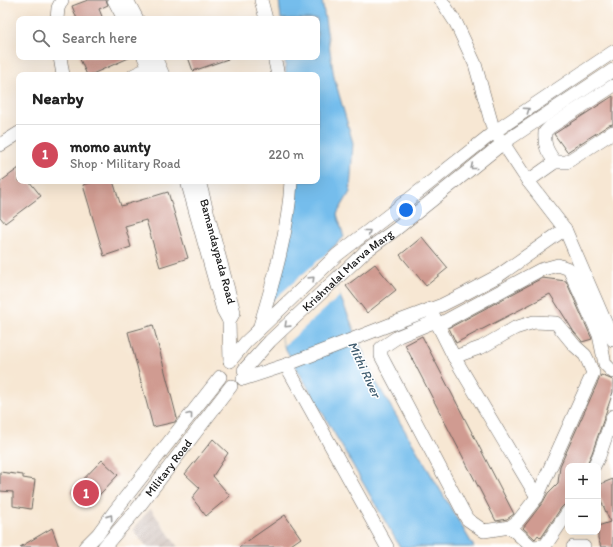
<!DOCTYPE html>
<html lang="en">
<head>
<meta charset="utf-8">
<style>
	:root { --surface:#fff; --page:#f6f6f6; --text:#222; --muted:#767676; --line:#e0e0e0; --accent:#d1495b }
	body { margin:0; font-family:Itim,sans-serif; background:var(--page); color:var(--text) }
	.controls { position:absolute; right:12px; bottom:12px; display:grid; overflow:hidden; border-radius:8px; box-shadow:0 4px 16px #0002 }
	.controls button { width:36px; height:36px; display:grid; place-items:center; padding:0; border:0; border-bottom:1px solid var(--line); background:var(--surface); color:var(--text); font:20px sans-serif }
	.you { position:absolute; left:406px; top:210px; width:14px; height:14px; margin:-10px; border:3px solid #fff; border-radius:50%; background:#1a73e8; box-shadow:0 0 0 6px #1a73e833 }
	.badge { display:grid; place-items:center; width:26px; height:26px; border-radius:50%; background:var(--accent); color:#fff; font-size:13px; font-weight:700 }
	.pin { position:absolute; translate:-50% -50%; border:2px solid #fff; box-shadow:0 1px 4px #0006 }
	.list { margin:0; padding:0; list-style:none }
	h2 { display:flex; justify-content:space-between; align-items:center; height:52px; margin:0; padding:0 16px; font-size:17px }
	h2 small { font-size:13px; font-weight:400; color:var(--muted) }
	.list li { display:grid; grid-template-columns:26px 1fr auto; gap:12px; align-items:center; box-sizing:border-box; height:60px; padding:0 16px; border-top:1px solid var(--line) }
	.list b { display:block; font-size:15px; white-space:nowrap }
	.list p { margin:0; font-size:13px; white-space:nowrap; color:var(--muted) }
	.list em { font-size:13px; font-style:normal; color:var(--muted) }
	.icon { flex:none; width:22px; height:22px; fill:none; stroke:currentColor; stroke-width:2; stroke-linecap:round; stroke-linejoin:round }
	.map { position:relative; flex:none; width:613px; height:547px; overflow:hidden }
	.search { position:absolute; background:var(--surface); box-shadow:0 4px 16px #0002; left:16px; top:16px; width:304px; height:44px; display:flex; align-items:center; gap:10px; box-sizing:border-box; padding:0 14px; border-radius:8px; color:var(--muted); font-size:15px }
	.panel { position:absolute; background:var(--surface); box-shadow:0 4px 16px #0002; left:16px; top:72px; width:304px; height:112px; border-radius:8px }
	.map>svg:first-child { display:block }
	.industrial { fill:url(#industrial-furrows) }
	.water { fill:#74bdec; stroke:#486c84 }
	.pier { fill:#f7e7d3 }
	.building { fill:#d09b91 }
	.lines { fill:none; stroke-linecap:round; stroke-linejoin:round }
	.minor-casing { stroke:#69635c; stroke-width:14 }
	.minor { stroke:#fff; stroke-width:13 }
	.oneway { stroke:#999 }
	.labels { text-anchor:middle; stroke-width:3; stroke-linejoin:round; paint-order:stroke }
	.street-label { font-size:12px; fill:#1c1c1c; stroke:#fff }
	.water-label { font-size:13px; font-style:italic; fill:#3f5c6f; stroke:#fff }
</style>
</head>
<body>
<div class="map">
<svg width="613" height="547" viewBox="0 0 613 547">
	<defs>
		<pattern id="industrial-furrows" width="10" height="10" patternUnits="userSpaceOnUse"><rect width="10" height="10" fill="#cfc1ba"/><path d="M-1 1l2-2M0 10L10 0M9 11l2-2" fill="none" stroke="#b1a59f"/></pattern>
	</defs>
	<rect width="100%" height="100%" fill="#fff"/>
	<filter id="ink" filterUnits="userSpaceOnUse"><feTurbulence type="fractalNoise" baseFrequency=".025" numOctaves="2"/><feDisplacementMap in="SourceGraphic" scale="8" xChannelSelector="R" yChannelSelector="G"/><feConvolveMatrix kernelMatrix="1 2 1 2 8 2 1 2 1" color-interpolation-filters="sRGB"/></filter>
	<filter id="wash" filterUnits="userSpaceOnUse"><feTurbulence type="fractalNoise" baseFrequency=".012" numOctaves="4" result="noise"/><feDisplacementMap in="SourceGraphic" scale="16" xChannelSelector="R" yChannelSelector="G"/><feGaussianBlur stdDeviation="0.9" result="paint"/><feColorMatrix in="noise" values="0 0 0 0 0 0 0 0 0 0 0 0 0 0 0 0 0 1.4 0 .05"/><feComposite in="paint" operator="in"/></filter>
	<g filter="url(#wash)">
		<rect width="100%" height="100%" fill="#f7e7d3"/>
		<!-- industrial -->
		<path class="industrial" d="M151,509l27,38h-31l-14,-17 10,-13z"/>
		<!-- water -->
		<path class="water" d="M279,0h43l12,77 19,66 -3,49 -13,22 7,23 -16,15 12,44 35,84 99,167h-74l-116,-201 -12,-45 25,-120h20v-106h-31l-1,-18h32v-38h-36z"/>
		<!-- pier -->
		<path class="pier" d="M328,252l12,44 -56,50 -12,-45z"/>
		<g id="blocks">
			<!-- building -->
			<path class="building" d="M88,0h18l2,5 -9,4 4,10h-26l-5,-13z
				M79,57h52l-41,18h-3z
				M188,57h40v2l-35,12z
				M613,96v28l-4,1 -42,27 -13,-18z
				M19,168v13h10l12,15 -36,27 -5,-6v-35z
				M97,181h16l8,25 47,-14 20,66 -28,9 -14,-47 -21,6 6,21 -27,9 -21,-71z
				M422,237l26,31 -22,18 -26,-31z
				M375,264l21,26 -29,23 -21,-27z
				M542,278l24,3 26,58 -10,3 -1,-2 -7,-8 -24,-38 -94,49 -7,-15z
				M153,325l24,93 -2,4 -22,5 -25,-95z
				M422,336l92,178 -7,5 -11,2 -91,-176z
				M601,375l12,5v12l-21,61 -6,13h-18v38l-4,1 -3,3 -20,30 -3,-3 -3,4 -12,-11 20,-26 5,-9 10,-10 2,-17z
				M213,439l15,14 -15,23 17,20 -24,20 -14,-18 8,-10 -15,-14z
				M102,460l16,15 -30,32 -17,-15z
				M0,472l23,3v3l12,2 -4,29 -18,-3v-14l-13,-1z
				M613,479v68h-12l-3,-9v-12l12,-4 -12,-29v-8z
				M285,515l16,23 -13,9h-49z
				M52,528l7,19h-39z"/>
		</g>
	</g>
	<g filter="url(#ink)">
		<use href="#blocks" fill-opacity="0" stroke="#69635c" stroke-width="1"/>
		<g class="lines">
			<defs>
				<g id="minor">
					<path d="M114,0l10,19"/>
					<path d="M127,0l10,19"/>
					<path d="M261,0l5,19"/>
					<path d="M441,0l15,23 19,41 19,68 9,11 25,38 37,48 48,111"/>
					<path d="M57,19l1,-11 4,-8"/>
					<path d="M60,57l3,18"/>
					<path d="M144,57l8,18"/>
					<path d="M155,57l8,18"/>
					<path d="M274,57l4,18"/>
					<path d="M134,75l15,-7"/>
					<path d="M0,145l19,-12"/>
					<path d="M555,162c-8,-11 -11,-16 -10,-30l5,-5 63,-41"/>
					<path d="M187,181l36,129 6,11 1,40"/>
					<path id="s1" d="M199,181l35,131 -5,9"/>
					<path d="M528,181l27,-19h12l46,-30"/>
					<path d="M430,309l24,48 28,-10 33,-19 19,-6 22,1 19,23 10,9 3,6 5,12 -56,124 -19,24 -8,6 -26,4 -17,-12 -86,-163v-8l18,-12 37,-15"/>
					<path d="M438,325l102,-55 18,-5 11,4 30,66 6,29 8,8"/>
					<path d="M259,329c14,-46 30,-100 32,-148"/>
					<path d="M454,357l83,140"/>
					<path d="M230,361l16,-19 91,-87 61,-47 96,-76 119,-80"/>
					<path d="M286,365l101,182"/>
					<path id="s2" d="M244,370l26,-29 96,-90 29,-21 108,-87 110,-73"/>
					<path d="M243,379l43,-14 116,-45 40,-15 24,-12 32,-17 67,-47"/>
					<path d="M594,466l5,-10 14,-40"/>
					<path d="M510,527l22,20 13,-1 23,-34"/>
					<path d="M85,547l13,-13 16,-22 106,-135"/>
					<path id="s3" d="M104,547l33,-38 94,-123"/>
					<path d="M573,547h11"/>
				</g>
			</defs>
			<!-- minor casing -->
			<use href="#minor" class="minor-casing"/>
			<!-- minor -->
			<use href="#minor" class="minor"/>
		</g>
		<!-- one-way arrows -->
		<defs><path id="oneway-chevron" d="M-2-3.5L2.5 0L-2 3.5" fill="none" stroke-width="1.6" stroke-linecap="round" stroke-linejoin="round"/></defs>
		<g class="oneway">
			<use href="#oneway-chevron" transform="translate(527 110) rotate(-34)"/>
			<use href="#oneway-chevron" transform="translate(473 167) rotate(141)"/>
			<use href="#oneway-chevron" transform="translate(368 232) rotate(-38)"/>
			<use href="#oneway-chevron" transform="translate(312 279) rotate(-44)"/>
			<use href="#oneway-chevron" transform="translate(287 325) rotate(136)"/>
			<use href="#oneway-chevron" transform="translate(190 415) rotate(-52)"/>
			<use href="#oneway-chevron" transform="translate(110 517) rotate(-55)"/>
		</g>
	</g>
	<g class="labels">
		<!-- street labels -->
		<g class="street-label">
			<text dy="4" stroke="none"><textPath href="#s1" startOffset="73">Bamandaypada Road</textPath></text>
			<text dy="4" stroke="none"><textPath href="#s2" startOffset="144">Krishnalal Marva Marg</textPath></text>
			<text dy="4" stroke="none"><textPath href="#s3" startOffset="102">Military Road</textPath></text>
		</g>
		<!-- water labels -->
		<g class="water-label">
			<text transform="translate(365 369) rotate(65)" y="5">Mithi River</text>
		</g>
	</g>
</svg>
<div class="controls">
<button>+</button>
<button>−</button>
</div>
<div class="you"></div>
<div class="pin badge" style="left:86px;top:493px">1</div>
<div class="search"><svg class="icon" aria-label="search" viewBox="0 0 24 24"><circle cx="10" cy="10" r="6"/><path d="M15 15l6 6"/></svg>Search here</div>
<section class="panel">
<h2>Nearby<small></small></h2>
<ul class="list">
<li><span class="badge">1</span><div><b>momo aunty</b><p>Shop · Military Road</p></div><em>220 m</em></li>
</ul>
</section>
</div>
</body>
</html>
